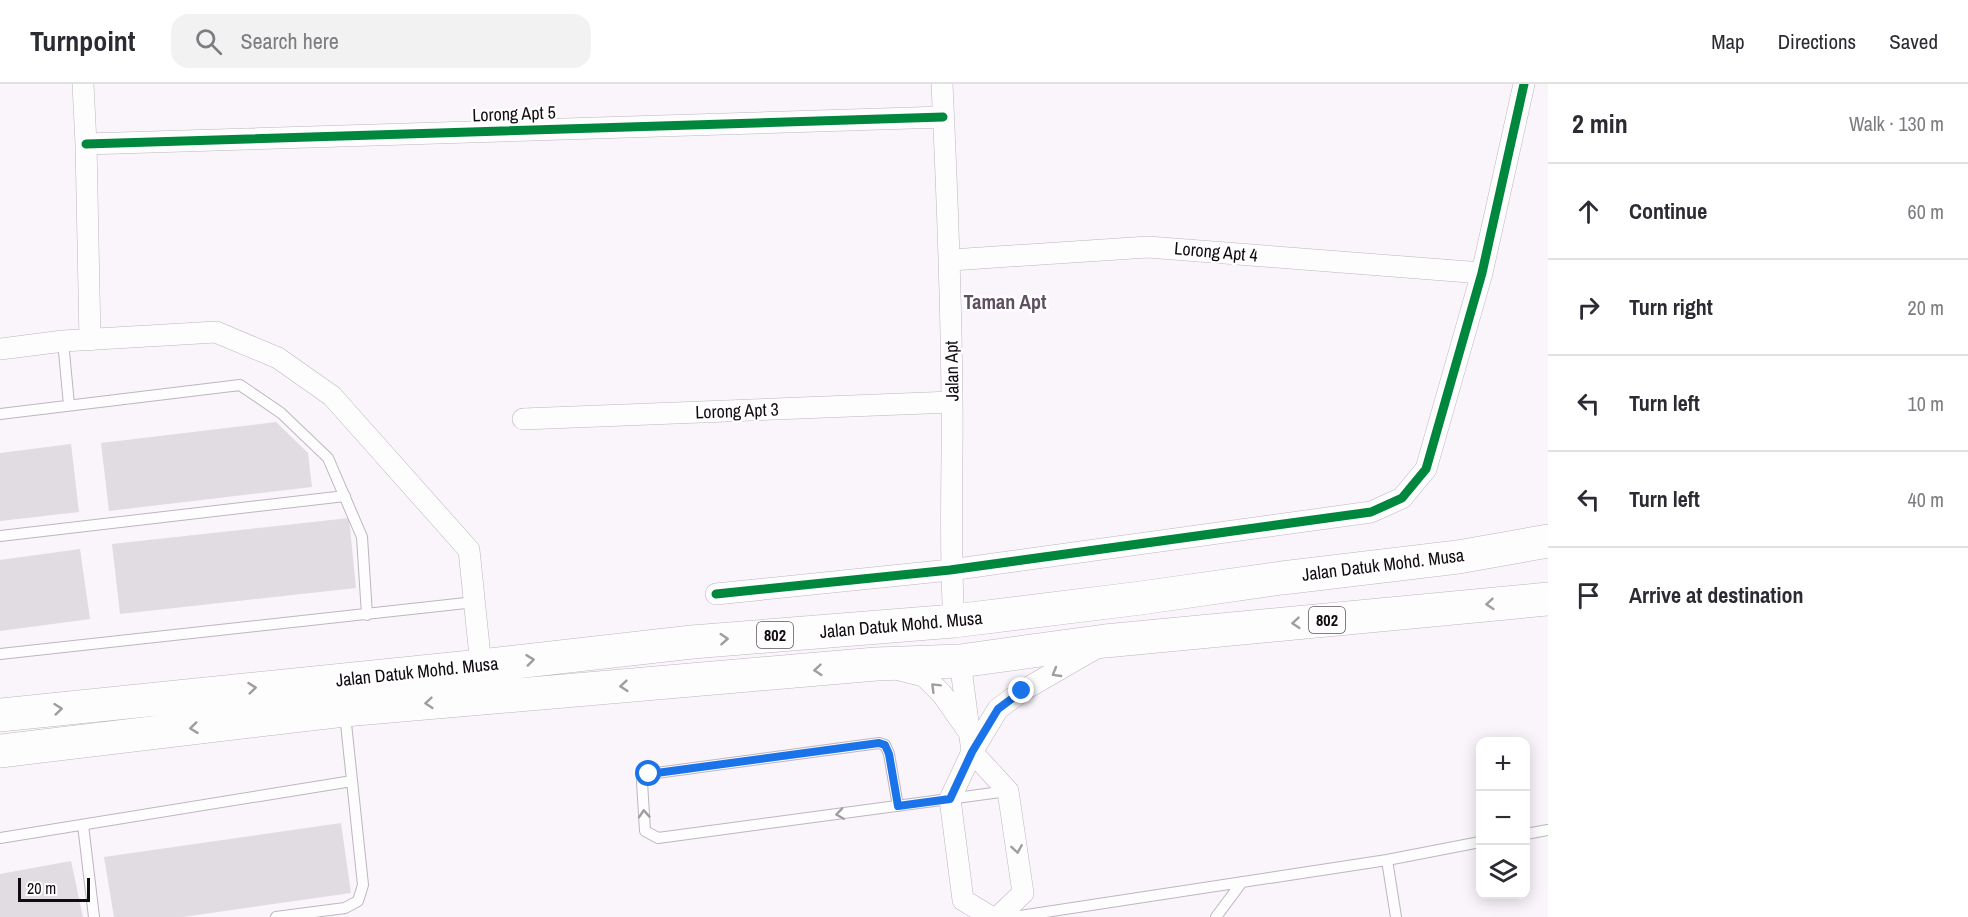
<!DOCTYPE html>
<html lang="en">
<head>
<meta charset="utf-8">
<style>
	:root { --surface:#fff; --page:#f2f2f3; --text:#2b2b33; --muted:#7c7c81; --line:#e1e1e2 }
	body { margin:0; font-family:"Archivo Narrow",sans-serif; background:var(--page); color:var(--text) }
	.controls { position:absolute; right:18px; bottom:18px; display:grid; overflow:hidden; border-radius:12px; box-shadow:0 3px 15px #0003 }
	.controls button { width:54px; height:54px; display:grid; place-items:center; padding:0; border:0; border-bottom:2px solid var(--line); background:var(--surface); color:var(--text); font:30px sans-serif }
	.scale { position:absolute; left:18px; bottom:15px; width:72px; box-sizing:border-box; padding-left:6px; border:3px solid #120b12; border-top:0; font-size:16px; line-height:21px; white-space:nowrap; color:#120b12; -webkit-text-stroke:4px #fff; paint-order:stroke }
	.stop { position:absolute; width:18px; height:18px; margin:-14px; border:4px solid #1a73e8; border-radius:50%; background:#fff }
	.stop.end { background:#1a73e8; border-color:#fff; box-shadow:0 2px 6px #0008 }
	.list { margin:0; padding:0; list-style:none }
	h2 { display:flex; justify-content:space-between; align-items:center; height:78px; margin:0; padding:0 24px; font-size:26px }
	h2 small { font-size:20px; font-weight:400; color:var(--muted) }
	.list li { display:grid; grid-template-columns:39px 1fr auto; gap:18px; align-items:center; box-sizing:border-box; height:96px; padding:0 24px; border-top:2px solid var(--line) }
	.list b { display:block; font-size:22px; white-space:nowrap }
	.list em { font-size:20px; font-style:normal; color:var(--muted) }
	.icon { flex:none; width:33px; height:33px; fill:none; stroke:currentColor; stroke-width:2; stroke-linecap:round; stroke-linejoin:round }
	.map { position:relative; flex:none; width:1548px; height:833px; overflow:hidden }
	header { display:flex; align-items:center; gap:36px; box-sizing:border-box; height:84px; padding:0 30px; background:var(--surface); border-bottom:2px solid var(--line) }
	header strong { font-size:28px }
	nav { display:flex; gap:33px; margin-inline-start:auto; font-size:21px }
	.search { width:420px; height:54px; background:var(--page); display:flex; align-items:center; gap:15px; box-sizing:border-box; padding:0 21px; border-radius:18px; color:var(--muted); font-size:22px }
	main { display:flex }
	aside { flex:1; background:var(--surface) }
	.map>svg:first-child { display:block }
	.building { fill:#e1dbe2 }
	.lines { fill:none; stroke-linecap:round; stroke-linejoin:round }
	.service-casing { stroke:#bdb6be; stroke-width:12 }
	.minor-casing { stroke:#bdb6be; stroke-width:22 }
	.trunk-casing { stroke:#bdb6be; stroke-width:34 }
	.service { stroke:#fefdfe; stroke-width:10 }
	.minor { stroke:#fefdfe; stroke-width:21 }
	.trunk { stroke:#fefdfe; stroke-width:33 }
	.cycleway-casing { stroke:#fff; stroke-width:13 }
	.cycleway { stroke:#00873e; stroke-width:9 }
	.oneway { stroke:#a09ca0 }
	.route { stroke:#1a73e8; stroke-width:8 }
	.labels { text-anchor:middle; stroke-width:5; stroke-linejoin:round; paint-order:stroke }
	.shield { fill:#fff; stroke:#595459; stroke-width:1.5 }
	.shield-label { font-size:16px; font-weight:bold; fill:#120b12 }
	.street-label { font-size:18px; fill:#120b12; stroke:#fff }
	.neighbourhood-label { font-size:20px; font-weight:bold; fill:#5f4f61; stroke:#fff }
</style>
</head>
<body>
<header>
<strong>Turnpoint</strong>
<div class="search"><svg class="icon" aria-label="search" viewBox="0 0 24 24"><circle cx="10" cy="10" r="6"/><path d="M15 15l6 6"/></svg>Search here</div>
<nav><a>Map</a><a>Directions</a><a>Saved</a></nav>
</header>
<main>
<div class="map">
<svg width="1548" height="833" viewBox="0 0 1548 833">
	<rect width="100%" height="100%" fill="#faf4fb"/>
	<!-- building -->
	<path class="building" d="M276,338l32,31 4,34 -203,24 -8,-68z
		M71,360l8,68 -79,9v-68z
		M349,434l7,70 -236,26 -8,-70z
		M80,465l10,70 -90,12v-71z
		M341,739l10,70 -168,24h-69l-10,-60z
		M71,777l12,56h-83v-43z"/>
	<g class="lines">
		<defs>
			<path id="service" d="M63,257l6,64
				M0,330l240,-29 41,28 47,45 34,79 5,78
				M0,452l345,-40
				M0,570l475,-52
				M898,722l-9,-52 -4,-9 -6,-2 -230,31 -5,3 -2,5 3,49 13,7 350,-47
				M83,741l11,92
				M1526,750l22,-4
				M0,754l352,-57
				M1387,776l9,57
				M276,833l69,-9 13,-7 5,-16 -18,-171
				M1013,833l374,-57 93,-18
				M1216,833l26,-35"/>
			<path id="minor" d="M83,0l3,60 4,196
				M942,0c5,105 9,209 10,314 1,75 -3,149 2,223
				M86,60l857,-27
				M951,176l197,-13 334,26
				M0,265l63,-8 153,-9 62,26 54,38 137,154 12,116
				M523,335l429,-17
				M716,510l234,-24 421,-58 31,-14 24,-29 56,-196 42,-189
				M960,577l12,91 36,39 15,102 -25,24
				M900,586l24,6 18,18 26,37
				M991,833l-28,-17 -13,-101 22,-47 26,-43 24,-18 76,-44"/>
			<path id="trunk" d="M0,631l481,-49 211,-24 262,-21 187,-23 141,-20 176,-21 90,-16
				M0,667l344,-41 532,-46 84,-3 145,-20 443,-42"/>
		</defs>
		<!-- service casing -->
		<use href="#service" class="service-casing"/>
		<!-- minor casing -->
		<use href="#minor" class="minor-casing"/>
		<!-- trunk casing -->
		<use href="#trunk" class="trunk-casing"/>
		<!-- service -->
		<use href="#service" class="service"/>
		<!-- minor -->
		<use href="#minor" class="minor"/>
		<!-- trunk -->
		<use href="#trunk" class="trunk"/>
		<defs>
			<path id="cycleway" d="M86,60l857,-27
				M716,510l234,-24 421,-58 31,-14 24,-29 56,-196 42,-189"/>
		</defs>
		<!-- cycleway casing -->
		<use href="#cycleway" class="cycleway-casing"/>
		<!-- cycleway -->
		<use href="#cycleway" class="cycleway"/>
	</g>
	<!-- one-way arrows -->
	<defs><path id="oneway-chevron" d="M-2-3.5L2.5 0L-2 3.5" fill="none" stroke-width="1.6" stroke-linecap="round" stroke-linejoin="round" transform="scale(1.5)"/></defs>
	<g class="oneway">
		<use href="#oneway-chevron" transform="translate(1490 520) rotate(175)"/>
		<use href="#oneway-chevron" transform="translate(1296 539) rotate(175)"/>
		<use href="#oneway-chevron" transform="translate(724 555) rotate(-4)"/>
		<use href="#oneway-chevron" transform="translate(530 576) rotate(-7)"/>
		<use href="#oneway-chevron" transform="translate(818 586) rotate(175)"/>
		<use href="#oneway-chevron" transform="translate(1056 589) rotate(150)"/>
		<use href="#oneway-chevron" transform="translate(624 602) rotate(175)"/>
		<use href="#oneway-chevron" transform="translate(935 603) rotate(-135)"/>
		<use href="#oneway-chevron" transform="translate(252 604) rotate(-6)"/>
		<use href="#oneway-chevron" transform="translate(429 619) rotate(175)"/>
		<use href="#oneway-chevron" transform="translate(58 625) rotate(-6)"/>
		<use href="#oneway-chevron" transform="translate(194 644) rotate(173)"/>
		<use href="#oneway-chevron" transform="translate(644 730) rotate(-94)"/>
		<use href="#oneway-chevron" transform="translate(840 730) rotate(172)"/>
		<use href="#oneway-chevron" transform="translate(1017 765) rotate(81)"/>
	</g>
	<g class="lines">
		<!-- route -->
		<path class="route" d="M649,690l230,-31 6,2 4,9 9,52 52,-7 22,-47 26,-43 24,-18"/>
	</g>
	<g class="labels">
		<!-- shield labels -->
		<g class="shield">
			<rect x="1309" y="523" width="36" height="26" rx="4.5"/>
			<rect x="757" y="538" width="36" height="26" rx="4.5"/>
		</g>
		<g class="shield-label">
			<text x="1327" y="542">802</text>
			<text x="775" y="557">802</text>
		</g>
		<!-- street labels -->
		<g class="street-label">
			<text transform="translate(514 30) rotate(-2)" y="6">Lorong Apt 5</text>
			<text transform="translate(1216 168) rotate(5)" y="6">Lorong Apt 4</text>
			<text transform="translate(952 287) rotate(-91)" y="6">Jalan Apt</text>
			<text transform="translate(737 327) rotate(-2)" y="6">Lorong Apt 3</text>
			<text transform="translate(1383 481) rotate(-7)" y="6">Jalan Datuk Mohd. Musa</text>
			<text transform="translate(901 541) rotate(-5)" y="6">Jalan Datuk Mohd. Musa</text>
			<text transform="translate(417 588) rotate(-6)" y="6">Jalan Datuk Mohd. Musa</text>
		</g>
		<!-- neighbourhood labels -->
		<g class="neighbourhood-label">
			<text x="1005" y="225">Taman Apt</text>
		</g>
	</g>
</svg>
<div class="controls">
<button>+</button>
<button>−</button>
<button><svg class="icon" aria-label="layers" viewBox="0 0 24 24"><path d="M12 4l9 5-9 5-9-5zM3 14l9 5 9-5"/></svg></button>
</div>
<div class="scale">20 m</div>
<div class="stop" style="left:649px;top:690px"></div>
<div class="stop end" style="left:1022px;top:607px"></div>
</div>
<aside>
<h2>2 min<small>Walk · 130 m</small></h2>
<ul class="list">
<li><svg class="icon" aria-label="ahead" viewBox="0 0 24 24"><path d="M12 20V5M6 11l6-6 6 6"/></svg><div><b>Continue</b></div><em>60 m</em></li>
<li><svg class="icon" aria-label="right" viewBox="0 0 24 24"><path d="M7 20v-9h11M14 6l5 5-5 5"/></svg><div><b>Turn right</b></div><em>20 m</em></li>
<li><svg class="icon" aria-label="left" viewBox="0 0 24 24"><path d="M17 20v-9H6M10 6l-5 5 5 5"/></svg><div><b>Turn left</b></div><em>10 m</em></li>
<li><svg class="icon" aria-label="left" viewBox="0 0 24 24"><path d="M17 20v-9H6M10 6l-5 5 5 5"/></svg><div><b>Turn left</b></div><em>40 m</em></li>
<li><svg class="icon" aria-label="arrive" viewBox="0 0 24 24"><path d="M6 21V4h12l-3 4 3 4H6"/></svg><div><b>Arrive at destination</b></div></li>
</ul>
</aside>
</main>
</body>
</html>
